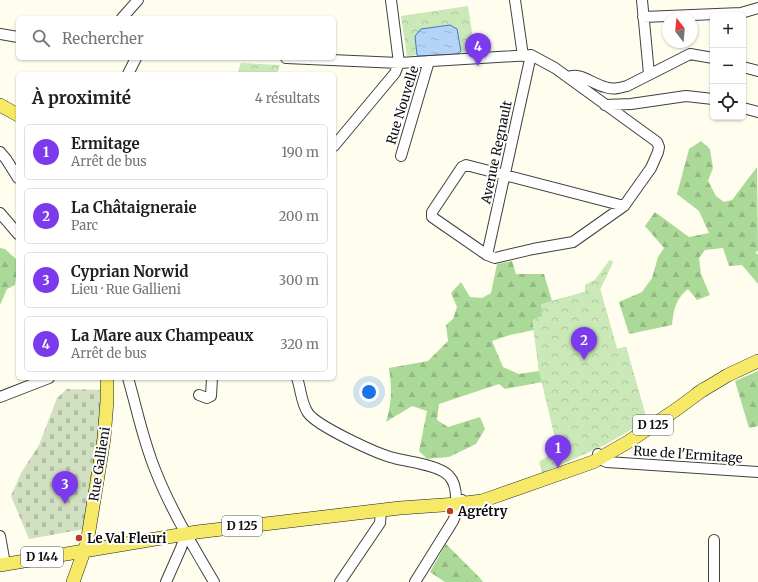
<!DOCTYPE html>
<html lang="fr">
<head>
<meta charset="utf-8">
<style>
	:root { --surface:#fff; --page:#f2f2f2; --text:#202124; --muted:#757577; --line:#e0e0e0; --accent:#7c3aed }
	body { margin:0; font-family:Merriweather,serif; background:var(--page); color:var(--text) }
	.controls { position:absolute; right:12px; top:12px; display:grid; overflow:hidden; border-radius:6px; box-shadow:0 1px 3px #0004 }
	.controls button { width:36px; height:36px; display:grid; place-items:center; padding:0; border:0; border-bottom:1px solid var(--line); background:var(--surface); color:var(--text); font:20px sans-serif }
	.compass { position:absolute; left:662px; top:12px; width:36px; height:36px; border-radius:50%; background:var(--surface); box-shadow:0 1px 3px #0004; rotate:344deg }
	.you { position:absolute; left:369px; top:392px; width:14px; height:14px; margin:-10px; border:3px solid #fff; border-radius:50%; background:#1a73e8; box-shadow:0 0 0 6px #1a73e833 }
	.badge { display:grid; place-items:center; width:26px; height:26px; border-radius:50%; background:var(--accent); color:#fff; font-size:13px; font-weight:700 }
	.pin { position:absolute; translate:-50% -33px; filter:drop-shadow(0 1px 2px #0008) }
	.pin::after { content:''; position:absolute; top:21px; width:14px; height:12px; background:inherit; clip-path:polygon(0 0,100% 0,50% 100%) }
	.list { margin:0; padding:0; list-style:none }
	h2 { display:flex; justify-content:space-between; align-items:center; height:52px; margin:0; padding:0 16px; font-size:17px }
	h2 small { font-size:13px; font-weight:400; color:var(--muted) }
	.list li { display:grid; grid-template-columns:26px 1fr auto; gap:12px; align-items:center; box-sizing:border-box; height:56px; margin:0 8px 8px; padding:0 8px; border:1px solid var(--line); border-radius:6px }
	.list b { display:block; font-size:15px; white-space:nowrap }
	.list p { margin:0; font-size:13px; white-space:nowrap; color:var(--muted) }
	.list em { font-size:13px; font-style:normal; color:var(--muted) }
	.icon { flex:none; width:22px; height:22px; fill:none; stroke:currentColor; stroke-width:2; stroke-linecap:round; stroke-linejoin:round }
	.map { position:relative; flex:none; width:758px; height:582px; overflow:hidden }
	.search { position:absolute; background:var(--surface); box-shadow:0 1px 3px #0004; left:16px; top:16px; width:320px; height:44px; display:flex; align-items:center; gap:10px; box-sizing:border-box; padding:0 14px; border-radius:6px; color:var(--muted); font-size:15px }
	.panel { position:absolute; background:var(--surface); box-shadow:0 1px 3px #0004; left:16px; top:72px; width:320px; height:308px; border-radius:6px }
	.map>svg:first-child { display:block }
	.forest { fill:url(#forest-firs); fill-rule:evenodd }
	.cemetery { fill:url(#cemetery-stones) }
	.park { fill:url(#park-crowns) }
	.water { fill:url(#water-ripples); stroke:#3c7ccb }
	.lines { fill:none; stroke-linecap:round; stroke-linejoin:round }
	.minor-casing { stroke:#404040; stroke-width:12 }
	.major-casing { stroke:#1e1e1e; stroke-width:14 }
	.minor { stroke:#fff; stroke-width:10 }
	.major { stroke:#f6e967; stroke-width:13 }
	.poi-dot { fill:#bb3728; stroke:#fff; stroke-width:1.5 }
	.labels { text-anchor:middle; stroke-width:4; stroke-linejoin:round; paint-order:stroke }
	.shield { fill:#fff; stroke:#565656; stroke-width:1 }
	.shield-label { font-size:12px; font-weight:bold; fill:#0d0d0d }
	.street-label { font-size:13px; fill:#0d0d0d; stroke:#fff }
	.poi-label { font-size:13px; font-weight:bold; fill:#0d0d0d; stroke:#fff; text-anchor:start }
</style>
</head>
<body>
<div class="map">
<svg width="758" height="582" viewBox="0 0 758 582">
	<defs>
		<pattern id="forest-firs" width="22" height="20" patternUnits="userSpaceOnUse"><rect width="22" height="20" fill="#abd998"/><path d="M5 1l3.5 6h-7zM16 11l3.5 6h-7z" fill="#92b982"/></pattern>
		<pattern id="cemetery-stones" width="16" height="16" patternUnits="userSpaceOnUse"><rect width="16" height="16" fill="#d1e0c0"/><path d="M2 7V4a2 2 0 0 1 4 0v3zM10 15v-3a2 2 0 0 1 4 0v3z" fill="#b2bfa4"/></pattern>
		<pattern id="park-crowns" width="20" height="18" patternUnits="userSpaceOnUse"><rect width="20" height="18" fill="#cae8b8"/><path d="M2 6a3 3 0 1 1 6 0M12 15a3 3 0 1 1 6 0" fill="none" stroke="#acc69d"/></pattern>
		<pattern id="water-ripples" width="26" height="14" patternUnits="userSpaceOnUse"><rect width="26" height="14" fill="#b4d3f5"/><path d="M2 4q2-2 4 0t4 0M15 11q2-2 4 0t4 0" fill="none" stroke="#9ab4d1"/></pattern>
	</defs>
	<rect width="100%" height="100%" fill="#fffeee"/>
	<!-- forest -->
	<path class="forest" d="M701,141l9,8 3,19 -5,13 8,15 8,6 8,-2 25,-33 1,84 -3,1 3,3v29l-16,-19 -13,1 -6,-18 -18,2 -6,8 2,16 9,21 -13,5 -9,-11c-13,11 -14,20 -16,36l-43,9 -10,-32 23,-10 10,-14 6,-21 6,-9 -19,-22 10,-14 34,25 20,-4 -10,-22 -22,-17 12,-45z
		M0,248l5,1 13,12 -3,24 -8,4 -7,16z
		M610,260l3,2 -13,27 17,60 9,-2 20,70 -79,45 -9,-12 -16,-68 -37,7 -6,-5 -60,20 -2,16 11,7 32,-10 5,12 -9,15 -27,13 -22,2 -8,-8 8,-40 -15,-5 -26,16c6,-21 6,-32 3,-54l39,-7 20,-20 -2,-16 7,-6 4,-12 -6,-14 10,-11 9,15 12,1 9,-5 6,-29 15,-3 4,13h28l8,27 33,-9v-7l10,-5zM534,330l5,41 -20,3 -16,-7 -11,-26 18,-6z
		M758,371v55l-9,2 -14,-47z
		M446,544l34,34 3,4h-38l-15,-10z"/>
	<!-- cemetery -->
	<path class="cemetery" d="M67,389l38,1 -20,139 -56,10 -18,-43 10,-23 18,-28 18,-47z"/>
	<!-- park -->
	<path class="park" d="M468,6l7,46 -68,4 -6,-40z
		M241,63l39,2 -3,9h-40z
		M610,260l3,2 -13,27 17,60 9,-2 20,70 -2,1 2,3 -41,24 -63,28 -3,-11 19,-13 -19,-78 -7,-52 10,-3 -1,-12 44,-12v-7l10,-5z"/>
	<!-- water -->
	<path class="water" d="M450,25l7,4 4,22 -3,3 -40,2 -1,-1 -2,-19 6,-7z"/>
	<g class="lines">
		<defs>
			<path id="minor" d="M515,0l8,56
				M642,0l7,74
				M643,17l98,-4 17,-5
				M122,18l16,-18
				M0,34l18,3
				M286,58l113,5 132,-8 24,13 102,74 2,5 -1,5 -7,16 -27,38 -51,36 -40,7 -38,9 -8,-3 -55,-38v-5l30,-45 4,-2 158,41
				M743,67l15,4
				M128,74l8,-16
				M568,77c13,-5 24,7 37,10 8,3 14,1 22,-1l63,-32 23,4
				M605,105l26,-1 55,-8 27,3
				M743,108l15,4
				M334,146l61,-73 4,-10 -8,-63
				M0,152l6,7 12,19
				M401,156l28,-95
				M0,213l18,21
				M487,255l44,-200
				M128,378c9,31 15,63 28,94 15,38 37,74 58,110
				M297,378c4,11 4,25 11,35 9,13 69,41 86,45 14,4 46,7 55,18 6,6 7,14 7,23
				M199,395l8,3 4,-2 1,-18
				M0,397l49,-19
				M598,454l4,6 5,2 151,10
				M0,536l5,28
				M714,540v42
				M166,582l15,-34 5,-15
				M340,582l40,-59 1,-13
				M415,582l38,-61c3,-6 4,-17 9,-21"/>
			<path id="major" d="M0,105l18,10
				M698,393l30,-18 30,-14
				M0,565l197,-33 203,-24 57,-4 25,-3 111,-39 35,-20 49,-33 27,-20
				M73,582l14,-39 14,-86 3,-19 3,-37v-23"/>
		</defs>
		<!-- minor casing -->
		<use href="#minor" class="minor-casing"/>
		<!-- major casing -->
		<use href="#major" class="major-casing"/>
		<!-- minor -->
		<use href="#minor" class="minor"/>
		<!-- major -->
		<use href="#major" class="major"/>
	</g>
	<!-- markers -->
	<g class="poi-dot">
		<circle cx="450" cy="511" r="4"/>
		<circle cx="79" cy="538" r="4"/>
	</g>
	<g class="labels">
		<!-- shield labels -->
		<g class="shield">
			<rect x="633" y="415" width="40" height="20" rx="3"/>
			<rect x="222" y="516" width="40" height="20" rx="3"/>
			<rect x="21" y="547" width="42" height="20" rx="3"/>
		</g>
		<g class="shield-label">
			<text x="653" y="429">D 125</text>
			<text x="242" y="530">D 125</text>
			<text x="42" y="561">D 144</text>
		</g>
		<!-- street labels -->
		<g class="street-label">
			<text transform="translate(402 105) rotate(-73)" y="5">Rue Nouvelle</text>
			<text transform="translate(496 152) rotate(-78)" y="5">Avenue Regnault</text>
			<text transform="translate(688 454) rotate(4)" y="5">Rue de l'Ermitage</text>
			<text transform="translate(99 464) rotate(-81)" y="5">Rue Gallieni</text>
		</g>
		<!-- poi labels -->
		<g class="poi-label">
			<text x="458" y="516">Agrétry</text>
			<text x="87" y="543">Le Val Fleuri</text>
		</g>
	</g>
</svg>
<div class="controls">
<button>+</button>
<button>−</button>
<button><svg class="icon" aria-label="locate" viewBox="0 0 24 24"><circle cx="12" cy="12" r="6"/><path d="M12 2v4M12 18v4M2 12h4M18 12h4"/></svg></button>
</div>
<svg class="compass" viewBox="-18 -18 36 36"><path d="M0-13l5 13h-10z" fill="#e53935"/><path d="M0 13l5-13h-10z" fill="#757577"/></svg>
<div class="you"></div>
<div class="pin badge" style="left:558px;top:468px">1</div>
<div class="pin badge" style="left:584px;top:360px">2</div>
<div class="pin badge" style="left:65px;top:504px">3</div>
<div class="pin badge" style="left:478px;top:66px">4</div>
<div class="search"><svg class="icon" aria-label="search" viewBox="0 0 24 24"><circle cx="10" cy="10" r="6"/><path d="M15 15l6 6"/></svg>Rechercher</div>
<section class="panel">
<h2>À proximité<small>4 résultats</small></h2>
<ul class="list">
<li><span class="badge">1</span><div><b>Ermitage</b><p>Arrêt de bus</p></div><em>190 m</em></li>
<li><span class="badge">2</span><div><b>La Châtaigneraie</b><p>Parc</p></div><em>200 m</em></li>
<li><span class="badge">3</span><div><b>Cyprian Norwid</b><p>Lieu · Rue Gallieni</p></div><em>300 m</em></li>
<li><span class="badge">4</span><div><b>La Mare aux Champeaux</b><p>Arrêt de bus</p></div><em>320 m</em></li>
</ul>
</section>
</div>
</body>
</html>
